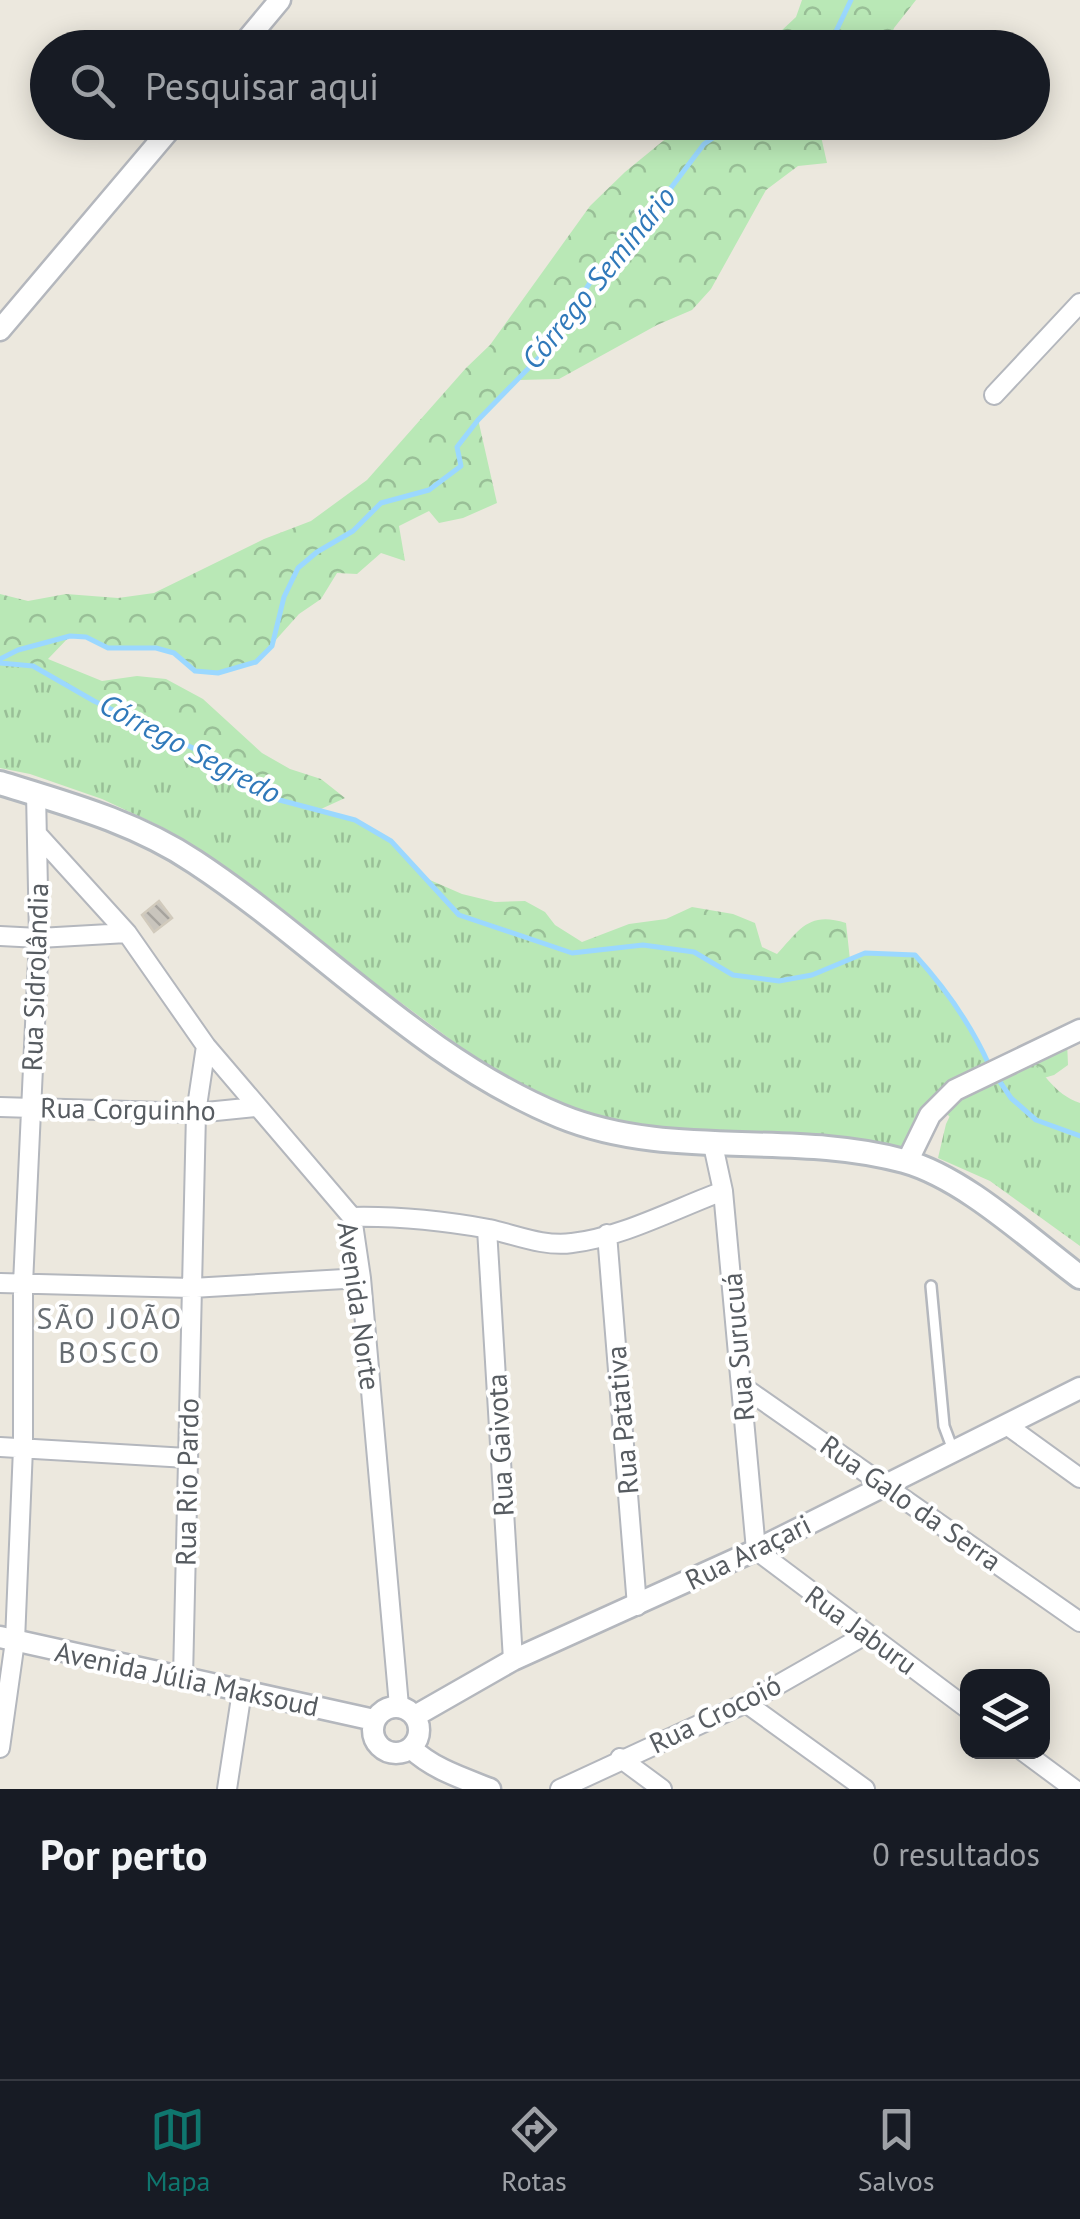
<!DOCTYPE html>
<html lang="pt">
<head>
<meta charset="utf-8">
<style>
	:root { --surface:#171b24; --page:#20242c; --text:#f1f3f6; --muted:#9ea1a6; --line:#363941; --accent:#0f766e }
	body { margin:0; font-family:"PT Sans",sans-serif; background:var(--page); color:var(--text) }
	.controls { position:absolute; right:30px; bottom:30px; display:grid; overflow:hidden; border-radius:20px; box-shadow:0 5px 25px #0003 }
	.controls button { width:90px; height:90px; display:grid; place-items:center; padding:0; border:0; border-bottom:2px solid var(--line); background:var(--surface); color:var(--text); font:50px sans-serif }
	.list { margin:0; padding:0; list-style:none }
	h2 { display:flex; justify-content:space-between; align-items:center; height:130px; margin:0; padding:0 40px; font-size:42px }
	h2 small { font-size:32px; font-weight:400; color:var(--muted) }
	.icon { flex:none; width:55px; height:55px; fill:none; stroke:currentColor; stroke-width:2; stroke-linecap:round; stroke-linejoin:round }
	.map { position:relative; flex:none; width:1080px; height:1789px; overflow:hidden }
	.search { position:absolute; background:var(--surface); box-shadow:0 5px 25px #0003; left:30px; right:30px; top:30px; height:110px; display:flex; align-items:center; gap:25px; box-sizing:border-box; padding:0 35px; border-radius:55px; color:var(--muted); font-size:38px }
	.sheet { height:290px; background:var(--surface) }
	nav { display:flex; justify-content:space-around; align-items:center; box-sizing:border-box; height:140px; border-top:2px solid var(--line); background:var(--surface); font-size:28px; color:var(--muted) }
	nav a { display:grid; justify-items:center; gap:5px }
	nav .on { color:var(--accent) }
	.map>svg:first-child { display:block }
	.forest { fill:url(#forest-crowns) }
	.park { fill:url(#park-tufts) }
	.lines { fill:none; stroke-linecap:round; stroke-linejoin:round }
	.stream { stroke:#9bd8ff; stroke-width:5 }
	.building { fill:url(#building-back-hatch); stroke:#d1cabc; stroke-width:2.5 }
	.service-casing { stroke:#b4b7bd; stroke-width:14 }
	.minor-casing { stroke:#b4b7bd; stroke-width:22 }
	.tertiary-casing { stroke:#b4b7bd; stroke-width:25 }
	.secondary-casing { stroke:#b4b9bf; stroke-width:28 }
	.service { stroke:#fff; stroke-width:9 }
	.minor { stroke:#fff; stroke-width:18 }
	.tertiary { stroke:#fff; stroke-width:20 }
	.secondary { stroke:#fff; stroke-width:22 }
	.labels { text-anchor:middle; stroke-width:8; stroke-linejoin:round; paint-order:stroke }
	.street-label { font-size:28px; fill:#575c61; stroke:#fff }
	.water-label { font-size:30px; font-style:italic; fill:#3079ba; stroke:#fff }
	.neighbourhood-label { font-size:30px; letter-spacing:2.5px; fill:#686e73; stroke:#fff }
</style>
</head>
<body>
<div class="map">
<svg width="1080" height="1789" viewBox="0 0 1080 1789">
	<defs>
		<pattern id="forest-crowns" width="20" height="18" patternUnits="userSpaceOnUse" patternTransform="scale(2.5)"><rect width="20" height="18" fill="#b9e8b6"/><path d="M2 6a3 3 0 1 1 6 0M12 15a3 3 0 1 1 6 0" fill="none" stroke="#99bf97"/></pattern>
		<pattern id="park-tufts" width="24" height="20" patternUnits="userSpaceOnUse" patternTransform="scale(2.5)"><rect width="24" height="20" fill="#b9e8b6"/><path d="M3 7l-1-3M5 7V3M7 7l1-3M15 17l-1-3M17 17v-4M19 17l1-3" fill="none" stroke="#99bf97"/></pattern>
		<pattern id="building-back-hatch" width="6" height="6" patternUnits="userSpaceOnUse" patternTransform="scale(2.5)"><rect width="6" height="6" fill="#c9c5bd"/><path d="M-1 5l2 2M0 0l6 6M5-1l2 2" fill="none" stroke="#a6a39d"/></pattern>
	</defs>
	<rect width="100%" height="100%" fill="#ece8de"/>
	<!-- forest -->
	<path class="forest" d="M802,0h114l-22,28 -7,19h-123l32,-30z
		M685,123h133l9,40 -29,3 -32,24 -55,99 -19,21 -35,15 -98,54 -40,1 -41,39 19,84 -34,15 -24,5 -10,-12 -30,15 6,35 -24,-8 -24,21 -20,-1 -16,26 -22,15 -43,48 -38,11 -23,-2 -21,-18 -18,-5h-48l-22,-11 -16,-1 -22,23 54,22 35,-5 29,3 37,20 59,54 28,16 31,10 24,19 -24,11 34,11 36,21 32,36 39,17 33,8 30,-1 20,11 10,13 27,17 47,-18 37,-5 26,-12 41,7 22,9 7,24 15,7c23,-25 32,-43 69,-31l4,37 15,-7 50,2c33,36 57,72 79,116l73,-30 1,24 -14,10 -17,5 -76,47 -35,-32 -318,24 -110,-78 -498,-332v-115l28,7 38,-7 52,4 36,-5 110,-54 47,-18 56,-41 99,-112 24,-23 100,-139 35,-34z"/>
	<!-- park -->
	<path class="park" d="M0,663l33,3 61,35 141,67 37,30 83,22 36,21 68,74 113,38 71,-8 51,7 39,23 46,6 33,-6 53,-22 50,2c32,35 56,69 75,112l36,-17c14,20 29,45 54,53v143l-90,-65 -52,-23 8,-34 14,-29 -52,57 -64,-14h-71l-118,-9 -87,-20 -79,-41 -147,-109 -137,-106 -43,-26 -60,-28 -72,-25 -30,-6z"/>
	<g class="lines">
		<!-- stream -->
		<path class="stream" d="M828,48l23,-48
			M0,659l18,-9 52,-14 16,1 22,11h48l18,5 21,18 23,2 38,-11 16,-16 12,-49 14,-29 19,-16 36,-21 28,-28 48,-13 32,-24 -4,-19 21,-27 78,-80 36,-61 42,-42 70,-93 33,-22
			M0,663l33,3 61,35 141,67 37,30 83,22 36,21 68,74 113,38 71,-8 51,7 39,23 46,6 33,-6 53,-22 50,2c32,35 56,69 75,112
			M996,1076l15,22 25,22 44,16"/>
	</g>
	<!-- building -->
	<path class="building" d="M159,901l13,17 -18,14 -12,-17z"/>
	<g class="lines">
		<defs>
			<path id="service" d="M931,1286l13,140 9,24"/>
			<path id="minor" d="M994,395l86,-92
				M38,835l89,98 79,113 146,171 9,61 38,428
				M0,936l39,2 88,-5
				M0,1107l196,6 60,-6
				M713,1145l10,46 33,359 212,159
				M352,1217c45,-1 92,4 137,12 27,6 55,18 83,14 48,-5 105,-35 151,-52
				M487,1229l26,431
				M607,1234l30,372
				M0,1283l192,5 169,-10
				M742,1386l338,236
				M1008,1426l72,52
				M0,1447l187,11
				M183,1678l13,-565 10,-67
				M746,1703l119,86
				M0,1748l15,-107 8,-193v-164l16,-346 -3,-145
				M1024,1752l50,37
				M620,1758l42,31
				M227,1789l15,-98
				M560,1789l186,-86 121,-69"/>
			<path id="tertiary" d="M240,48l40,-48
				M0,330l176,-208
				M907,1162l23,-47 25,-25 125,-60
				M0,1637l374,83
				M373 1730a23 23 0 1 1 46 0a23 23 0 1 1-46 0Z
				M415,1716l98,-56 243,-110 324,-162
				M411,1748c22,21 51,30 79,41"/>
			<path id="secondary" d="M0,783c68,21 135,39 195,79 123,81 228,198 365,254 110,45 232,14 344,45 61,17 125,78 176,116"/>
		</defs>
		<!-- service casing -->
		<use href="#service" class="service-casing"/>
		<!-- minor casing -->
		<use href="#minor" class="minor-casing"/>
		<!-- tertiary casing -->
		<use href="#tertiary" class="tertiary-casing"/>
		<!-- secondary casing -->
		<use href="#secondary" class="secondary-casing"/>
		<!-- service -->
		<use href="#service" class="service"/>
		<!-- minor -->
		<use href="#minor" class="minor"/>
		<!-- tertiary -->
		<use href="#tertiary" class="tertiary"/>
		<!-- secondary -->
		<use href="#secondary" class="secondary"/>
	</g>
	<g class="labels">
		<!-- street labels -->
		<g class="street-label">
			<text transform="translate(35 977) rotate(-88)" y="10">Rua Sidrolândia</text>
			<text transform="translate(128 1109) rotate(1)" y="10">Rua Corguinho</text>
			<text transform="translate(359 1306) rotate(82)" y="10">Avenida Norte</text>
			<text transform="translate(738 1347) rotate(-95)" y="10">Rua Surucuá</text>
			<text transform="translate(622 1420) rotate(-95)" y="10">Rua Patativa</text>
			<text transform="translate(500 1445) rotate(-93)" y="10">Rua Gaivota</text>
			<text transform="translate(187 1482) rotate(-89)" y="10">Rua Rio Pardo</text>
			<text transform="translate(911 1503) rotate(35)" y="10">Rua Galo da Serra</text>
			<text transform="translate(748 1552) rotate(-26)" y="10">Rua Araçari</text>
			<text transform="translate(861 1630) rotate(36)" y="10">Rua Jaburu</text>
			<text transform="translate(187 1679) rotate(12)" y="10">Avenida Júlia Maksoud</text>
			<text transform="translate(715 1714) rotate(-26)" y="10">Rua Crocoió</text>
		</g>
		<!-- water labels -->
		<g class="water-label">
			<text transform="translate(599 278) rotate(-51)" y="10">Córrego Seminário</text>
			<text transform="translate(190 749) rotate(28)" y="10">Córrego Segredo</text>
		</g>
		<!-- neighbourhood labels -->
		<g class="neighbourhood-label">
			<text x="110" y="1329">SÃO JOÃO<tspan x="110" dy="34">BOSCO</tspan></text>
		</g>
	</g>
</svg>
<div class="controls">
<button><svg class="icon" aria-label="layers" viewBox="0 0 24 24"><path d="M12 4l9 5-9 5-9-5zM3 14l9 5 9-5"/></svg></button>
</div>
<div class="search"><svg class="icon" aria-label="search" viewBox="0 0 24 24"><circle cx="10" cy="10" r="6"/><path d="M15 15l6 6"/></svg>Pesquisar aqui</div>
</div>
<section class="sheet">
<h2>Por perto<small>0 resultados</small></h2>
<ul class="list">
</ul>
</section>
<nav>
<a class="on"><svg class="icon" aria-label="map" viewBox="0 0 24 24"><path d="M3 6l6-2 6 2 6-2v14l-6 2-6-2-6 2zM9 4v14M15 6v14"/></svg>Mapa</a>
<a><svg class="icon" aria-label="directions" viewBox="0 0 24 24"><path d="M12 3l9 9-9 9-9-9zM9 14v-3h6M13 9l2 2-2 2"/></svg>Rotas</a>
<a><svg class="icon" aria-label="saved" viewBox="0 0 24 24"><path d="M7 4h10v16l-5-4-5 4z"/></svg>Salvos</a>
</nav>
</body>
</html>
